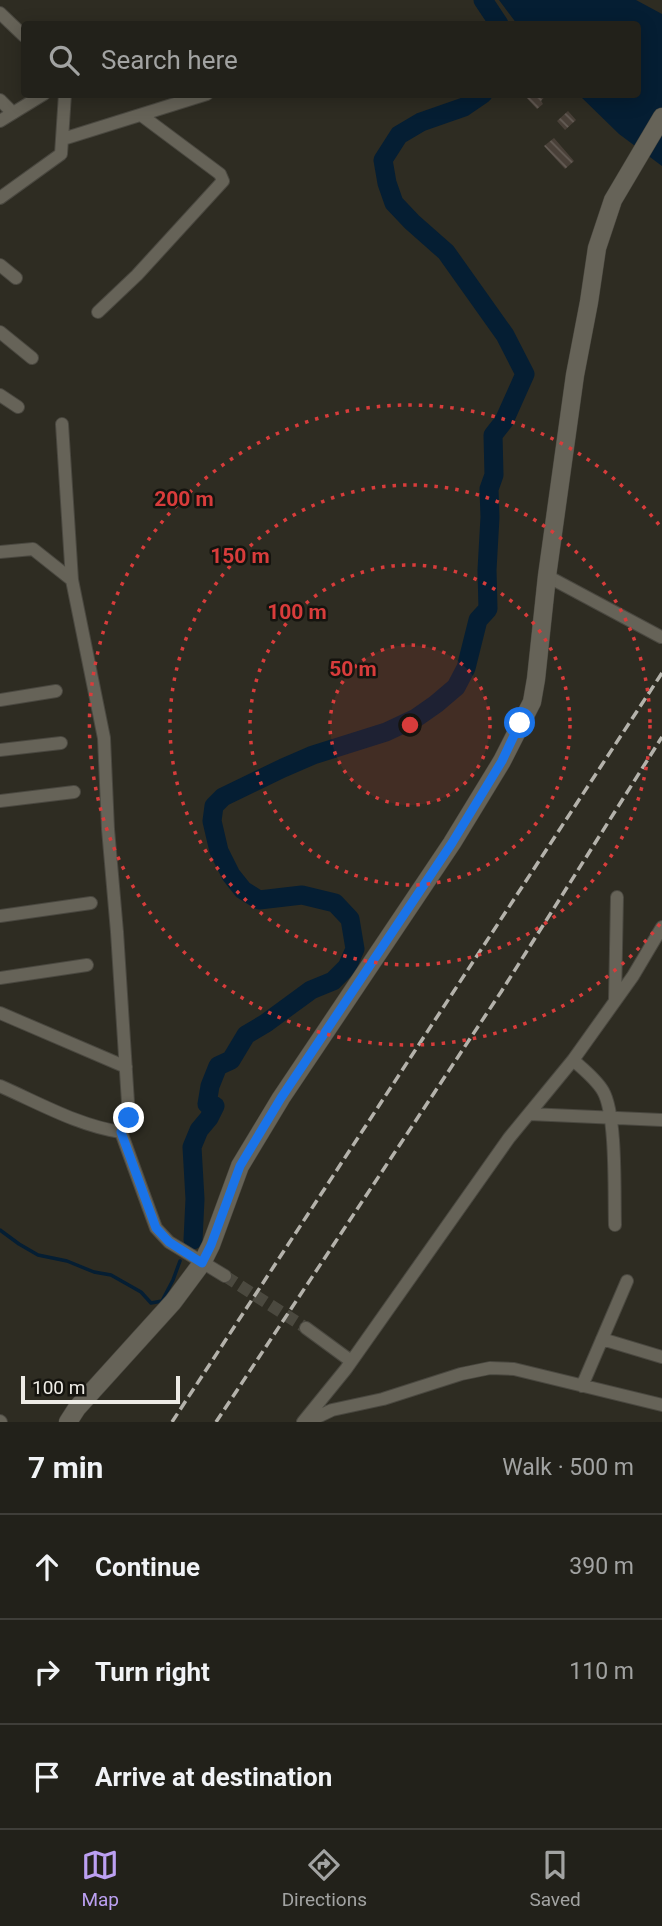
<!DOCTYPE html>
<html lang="en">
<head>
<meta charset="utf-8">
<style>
	:root { --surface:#22211a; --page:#2a2923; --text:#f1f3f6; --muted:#a2a3a2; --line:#3f3e39; --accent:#bca0f2 }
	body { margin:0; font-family:Roboto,sans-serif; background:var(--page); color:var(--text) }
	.scale { position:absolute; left:21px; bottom:18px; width:159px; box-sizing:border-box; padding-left:7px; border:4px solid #eeece6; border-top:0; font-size:19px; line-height:24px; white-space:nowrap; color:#eeece6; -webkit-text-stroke:5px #15140f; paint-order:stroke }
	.stop { position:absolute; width:21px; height:21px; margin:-16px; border:5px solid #1a73e8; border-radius:50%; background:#fff }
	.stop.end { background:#1a73e8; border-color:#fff; box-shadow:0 2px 7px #0008 }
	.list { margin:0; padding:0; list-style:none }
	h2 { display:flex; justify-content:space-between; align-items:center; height:91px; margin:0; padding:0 28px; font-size:30px }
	h2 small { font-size:23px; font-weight:400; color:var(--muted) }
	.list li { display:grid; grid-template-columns:46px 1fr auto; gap:21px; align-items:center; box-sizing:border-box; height:105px; padding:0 28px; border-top:2px solid var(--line) }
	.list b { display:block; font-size:26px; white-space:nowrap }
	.list em { font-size:23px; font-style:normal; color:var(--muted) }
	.icon { flex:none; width:38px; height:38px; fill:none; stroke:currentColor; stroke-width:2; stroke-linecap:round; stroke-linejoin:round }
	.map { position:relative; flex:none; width:662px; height:1422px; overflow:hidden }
	.search { position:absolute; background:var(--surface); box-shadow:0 4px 18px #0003; left:21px; right:21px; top:21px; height:77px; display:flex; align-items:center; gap:18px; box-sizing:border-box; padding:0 24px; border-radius:7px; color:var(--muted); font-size:26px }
	.sheet { height:406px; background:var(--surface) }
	nav { display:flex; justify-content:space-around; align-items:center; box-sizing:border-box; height:98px; border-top:2px solid var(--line); background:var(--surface); font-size:19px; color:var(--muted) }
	nav a { display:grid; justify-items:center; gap:4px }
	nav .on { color:var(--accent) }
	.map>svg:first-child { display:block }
	.water { fill:#051e33 }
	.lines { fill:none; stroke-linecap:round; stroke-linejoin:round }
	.stream { stroke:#051e33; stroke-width:3.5 }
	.river { stroke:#051e33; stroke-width:19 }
	.building { fill:url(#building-back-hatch) }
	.street-tunnel { stroke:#4b493f; stroke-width:12; stroke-dasharray:12 6; stroke-linecap:butt }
	.street-casing { stroke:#4a4840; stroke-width:14 }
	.secondary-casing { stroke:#4a4840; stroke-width:19 }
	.street { stroke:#666358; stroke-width:12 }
	.secondary { stroke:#666358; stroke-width:18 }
	.rail { stroke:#b4b2ab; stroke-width:3.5; stroke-dasharray:10 5; stroke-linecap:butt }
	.route { stroke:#1a73e8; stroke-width:9 }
	.ring { fill:none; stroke:#d83c3b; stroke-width:3.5; stroke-dasharray:3.5 7 }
	.centre { fill:#d83c3b; stroke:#15140f; stroke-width:3.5 }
	.ring-label { font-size:21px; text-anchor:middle; font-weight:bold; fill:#d83c3b; stroke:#15140f; stroke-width:5; stroke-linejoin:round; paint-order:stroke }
</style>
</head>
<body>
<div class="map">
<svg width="662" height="1422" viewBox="0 0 662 1422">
	<defs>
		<pattern id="building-back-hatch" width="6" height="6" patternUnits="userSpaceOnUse" patternTransform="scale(1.75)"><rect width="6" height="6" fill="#494038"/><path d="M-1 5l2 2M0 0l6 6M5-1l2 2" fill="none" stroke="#645c55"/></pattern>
	</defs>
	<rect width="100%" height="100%" fill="#2e2c22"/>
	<!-- water -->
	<path class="water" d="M499,0h137l26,14v152l-43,-32 -40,-39 59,-1v-70h-121z"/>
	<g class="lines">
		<!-- stream -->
		<path class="stream" d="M0,1230l19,14 19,11 29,6 27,11 17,3 30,17 10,11 11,-2 11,-21 7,-19"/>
		<!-- river -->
		<path class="river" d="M483,0l16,24
			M193,1240l2,-41 -3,-52 7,-17 10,-12 6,-12 -8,-2 3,-18 8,-20 13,-6 15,-25 20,-12 45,-33 22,-9 14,-14 8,-18 -5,-30 -15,-16 -33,-8 -43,5 -16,-10 -12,-15 -12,-24 -7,-30 2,-15 9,-9 60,-29 30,-13 73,-23 30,-14 20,-14 20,-17 10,-19 12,-48 10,-11 -1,-39 3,-53 -1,-28 5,-14 -1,-40 11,-14 21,-47 -20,-39 -59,-83 -34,-30 -18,-19 -7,-20 -4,-23 16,-25 22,-13 43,-15 19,-13"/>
	</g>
	<!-- building -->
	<path class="building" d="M523,94h24l-6,7 2,3 -6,5z
		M568,111l8,9 -11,10 -8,-9z
		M554,138l20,23 -9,8 -21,-23z"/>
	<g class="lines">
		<!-- street-tunnel -->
		<path class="street-tunnel" d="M225,1276l81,52"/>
		<defs>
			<path id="street" d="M0,13l24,23
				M0,100l13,13 -13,8
				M13,113l31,-19
				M63,139l144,-45
				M0,198l61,-44 4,-60
				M0,265l16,13
				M98,312l39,-37 86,-94 -3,-7 -79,-59
				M0,332l32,26
				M0,395l18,12
				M0,552l33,-3 39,31
				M547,576l114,61
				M0,700l56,-9
				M0,750l61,-7
				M0,801l74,-9
				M0,916l91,-13
				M0,978l87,-13
				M615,1000l2,-103
				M0,1013l126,54
				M573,1060c10,9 23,19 30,31 14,24 11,104 12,134
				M0,1086c39,17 79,40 121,46l8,-14 -12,-186 -9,-103 -4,-91 -32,-158 -10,-156
				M529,1114l133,6
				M121,1132l35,96 13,14 56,34
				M306,1328l45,33
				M602,1339l60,18
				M582,1386l45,-105
				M0,1421l1,1
				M303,1422l43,-53 163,-231 64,-78 60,-84 29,-49
				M307,1422l25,-12 51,-11 78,-25 29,-6 24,1 148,36"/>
			<path id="secondary" d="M68,1422l9,-14 96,-106 29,-39 9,-18 29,-79 41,-68 171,-255 50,-82 30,-59 4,-23 11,-103 28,-201 14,-73 8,-54 16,-48 49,-83"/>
		</defs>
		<!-- street casing -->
		<use href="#street" class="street-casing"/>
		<!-- secondary casing -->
		<use href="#secondary" class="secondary-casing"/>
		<!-- street -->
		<use href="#street" class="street"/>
		<!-- secondary -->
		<use href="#secondary" class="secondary"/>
		<!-- rail -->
		<path class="rail" d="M172,1422l490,-749
			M216,1422l285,-430 161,-255"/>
	</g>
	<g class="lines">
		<!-- route -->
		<path class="route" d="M129,1118l-8,14 35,96 13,14 33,21 9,-18 29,-79 41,-68 171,-255 50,-82 18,-38"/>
	</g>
	<!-- distance rings -->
	<circle cx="410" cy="725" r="80" fill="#d83c3b" fill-opacity=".12"/>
	<g class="ring">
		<circle cx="410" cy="725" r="80"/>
		<circle cx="410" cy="725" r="160"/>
		<circle cx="410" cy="725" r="240"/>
		<path d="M660 924A320 320 0 1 1 660 526"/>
	</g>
	<circle cx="410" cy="725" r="10" class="centre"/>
	<g class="ring-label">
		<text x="184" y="506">200 m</text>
		<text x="240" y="563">150 m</text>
		<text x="297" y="619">100 m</text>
		<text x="353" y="676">50 m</text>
	</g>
</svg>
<div class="scale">100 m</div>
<div class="stop" style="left:520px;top:723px"></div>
<div class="stop end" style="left:129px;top:1118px"></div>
<div class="search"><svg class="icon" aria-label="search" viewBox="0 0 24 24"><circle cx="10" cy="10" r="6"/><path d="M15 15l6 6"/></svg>Search here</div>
</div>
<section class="sheet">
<h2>7 min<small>Walk · 500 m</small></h2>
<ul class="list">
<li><svg class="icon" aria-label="ahead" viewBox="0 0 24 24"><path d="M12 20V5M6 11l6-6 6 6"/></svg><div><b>Continue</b></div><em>390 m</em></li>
<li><svg class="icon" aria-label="right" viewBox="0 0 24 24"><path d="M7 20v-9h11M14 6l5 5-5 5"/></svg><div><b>Turn right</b></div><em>110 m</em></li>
<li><svg class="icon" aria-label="arrive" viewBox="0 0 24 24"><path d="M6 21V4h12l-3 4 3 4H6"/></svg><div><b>Arrive at destination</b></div></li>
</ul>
</section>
<nav>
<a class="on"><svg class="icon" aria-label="map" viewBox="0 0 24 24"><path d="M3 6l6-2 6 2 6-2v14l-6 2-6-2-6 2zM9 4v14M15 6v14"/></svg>Map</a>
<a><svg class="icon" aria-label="directions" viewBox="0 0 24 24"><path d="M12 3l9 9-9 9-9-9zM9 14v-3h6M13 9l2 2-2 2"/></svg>Directions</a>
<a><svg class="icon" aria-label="saved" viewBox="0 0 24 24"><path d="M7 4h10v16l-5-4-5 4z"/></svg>Saved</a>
</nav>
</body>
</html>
